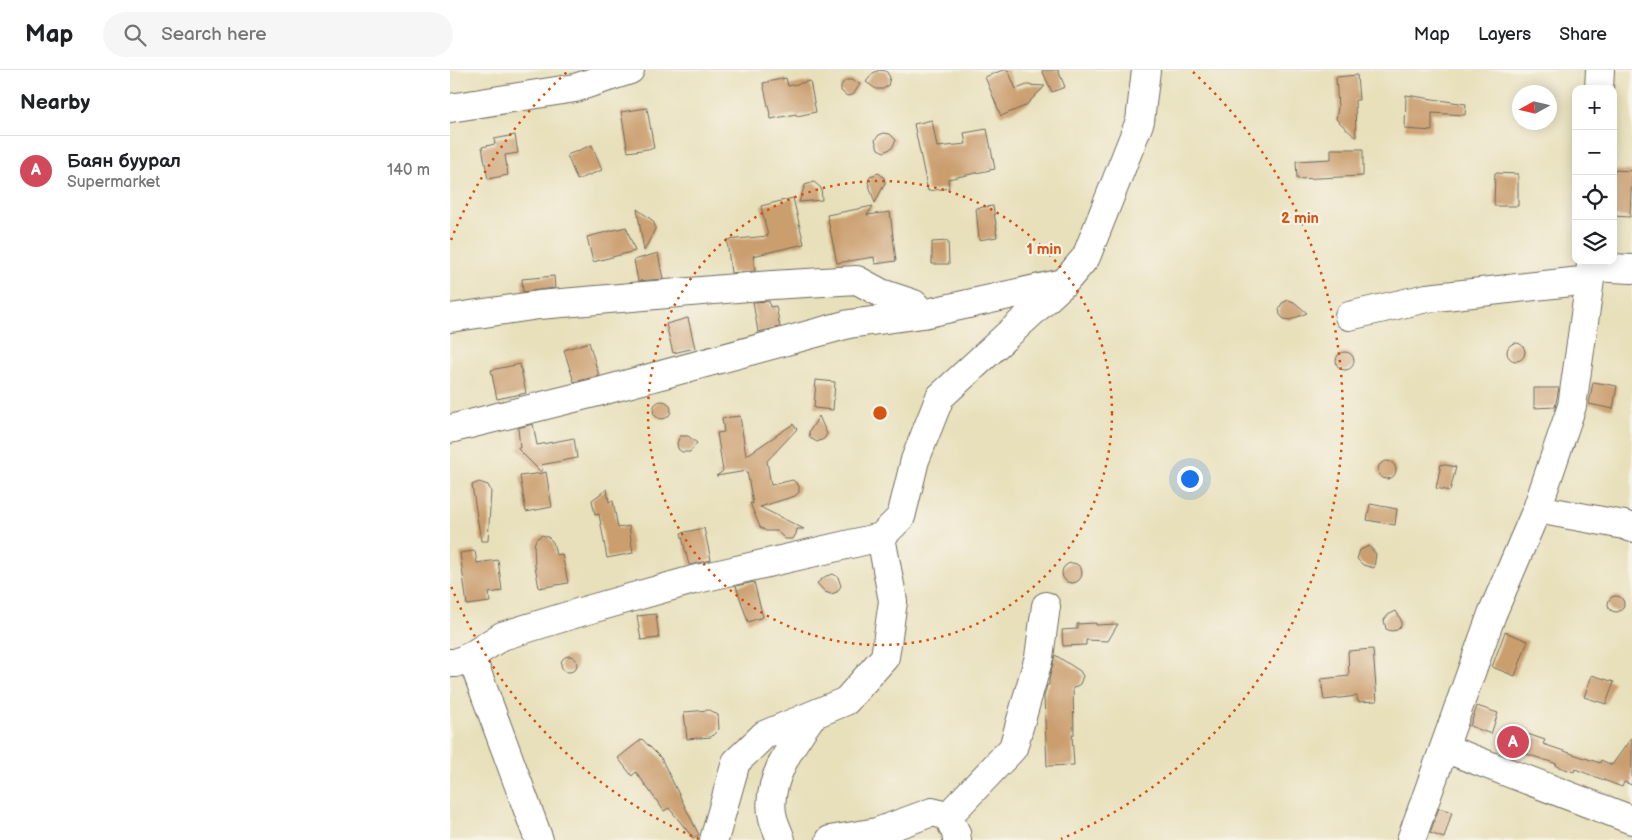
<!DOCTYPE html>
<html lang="en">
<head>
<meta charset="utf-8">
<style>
	:root { --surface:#fff; --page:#f6f6f6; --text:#202124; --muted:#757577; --line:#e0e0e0; --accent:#d1495b }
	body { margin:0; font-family:"Balsamiq Sans",sans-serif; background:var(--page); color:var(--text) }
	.controls { position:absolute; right:15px; top:15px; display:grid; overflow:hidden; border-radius:10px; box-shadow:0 2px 12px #0003 }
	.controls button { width:45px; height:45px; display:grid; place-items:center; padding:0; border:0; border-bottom:1px solid var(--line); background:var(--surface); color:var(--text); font:25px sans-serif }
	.compass { position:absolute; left:1062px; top:15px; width:45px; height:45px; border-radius:50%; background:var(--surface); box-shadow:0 2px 12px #0003; rotate:262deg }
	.you { position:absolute; left:739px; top:408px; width:18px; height:18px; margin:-12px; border:4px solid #fff; border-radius:50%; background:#1a73e8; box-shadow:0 0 0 8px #1a73e833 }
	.badge { display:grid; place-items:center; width:32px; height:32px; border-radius:50%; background:var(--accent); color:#fff; font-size:16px; font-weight:700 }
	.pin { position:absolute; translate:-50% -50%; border:2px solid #fff; box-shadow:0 1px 5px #0006 }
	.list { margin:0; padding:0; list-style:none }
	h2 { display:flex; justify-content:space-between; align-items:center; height:65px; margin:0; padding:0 20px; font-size:21px }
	h2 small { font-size:16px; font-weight:400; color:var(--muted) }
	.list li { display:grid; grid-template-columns:32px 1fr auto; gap:15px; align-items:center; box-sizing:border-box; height:70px; padding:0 20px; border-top:1px solid var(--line) }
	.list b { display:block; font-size:19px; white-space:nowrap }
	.list p { margin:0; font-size:16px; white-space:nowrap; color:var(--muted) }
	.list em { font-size:16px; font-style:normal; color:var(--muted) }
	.icon { flex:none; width:28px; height:28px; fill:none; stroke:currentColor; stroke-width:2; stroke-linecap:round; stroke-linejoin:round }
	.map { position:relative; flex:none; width:1182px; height:770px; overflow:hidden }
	header { display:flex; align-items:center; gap:30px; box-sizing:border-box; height:70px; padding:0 25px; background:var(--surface); border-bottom:1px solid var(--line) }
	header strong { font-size:24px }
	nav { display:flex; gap:28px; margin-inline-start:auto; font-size:18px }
	.search { width:350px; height:45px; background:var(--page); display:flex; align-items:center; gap:12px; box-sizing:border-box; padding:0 18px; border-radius:28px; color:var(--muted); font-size:19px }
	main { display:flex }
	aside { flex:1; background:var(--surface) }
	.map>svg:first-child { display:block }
	.building { fill:#cb9e6e }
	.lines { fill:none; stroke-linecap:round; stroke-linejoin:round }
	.minor-casing { stroke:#6d6a5d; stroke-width:30 }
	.minor { stroke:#fff; stroke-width:28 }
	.ring { fill:none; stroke:#d5540f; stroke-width:2.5; stroke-dasharray:2.5 5 }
	.centre { fill:#d5540f; stroke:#f7f3e8; stroke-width:2.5 }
	.ring-label { font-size:15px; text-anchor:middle; font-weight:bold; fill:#d5540f; stroke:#f7f3e8; stroke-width:4.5; stroke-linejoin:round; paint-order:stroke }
</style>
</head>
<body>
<header>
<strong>Map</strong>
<div class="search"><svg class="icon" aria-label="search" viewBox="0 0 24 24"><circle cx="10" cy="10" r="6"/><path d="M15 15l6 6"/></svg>Search here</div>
<nav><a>Map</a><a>Layers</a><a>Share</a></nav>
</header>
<main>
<aside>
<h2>Nearby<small></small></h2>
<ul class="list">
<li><span class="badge">A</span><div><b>Баян буурал</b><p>Supermarket</p></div><em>140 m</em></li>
</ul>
</aside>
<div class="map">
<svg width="1182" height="770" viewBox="0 0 1182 770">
	<rect width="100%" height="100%" fill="#f7f3e8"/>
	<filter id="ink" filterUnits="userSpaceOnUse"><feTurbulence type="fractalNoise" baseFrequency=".02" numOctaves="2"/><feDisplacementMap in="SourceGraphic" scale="10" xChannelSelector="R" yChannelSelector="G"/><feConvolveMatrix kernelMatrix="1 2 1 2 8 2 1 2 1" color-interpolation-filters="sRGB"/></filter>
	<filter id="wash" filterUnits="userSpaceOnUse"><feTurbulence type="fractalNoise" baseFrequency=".0096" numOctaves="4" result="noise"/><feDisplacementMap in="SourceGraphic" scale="20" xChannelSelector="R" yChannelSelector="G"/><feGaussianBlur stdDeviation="1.12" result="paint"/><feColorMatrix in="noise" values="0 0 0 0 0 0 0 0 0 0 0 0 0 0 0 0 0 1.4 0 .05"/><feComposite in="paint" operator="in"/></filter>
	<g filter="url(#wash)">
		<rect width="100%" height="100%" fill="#e8e0bb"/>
		<g id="blocks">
			<!-- building -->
			<path class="building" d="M429,0l7,1 4,6 -2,9 -5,3h-7l-10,-7 7,-9z
				M553,0h5l8,19 11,-4 18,1 -20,20 -24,10 -16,-39z
				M592,0h16l7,17 -13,5z
				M907,5l2,25h-4l1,38 -20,-19 2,-12 -2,-30z
				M336,8l2,8 22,-5 6,31 -19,4 -1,-2 -25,5 -8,-36z
				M396,10h5l9,4 -7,11 -6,1 -6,-5v-6z
				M956,25l60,9 -1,11 -33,-2v18l-27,-2z
				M197,38l7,40 -26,4 -7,-40z
				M482,50l5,27 29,-3 -2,-11 23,-4 8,40 -47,10 1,9 -21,3 -14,-67z
				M434,63l6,1 6,6 -4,8 -8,4 -6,-3 -3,-9 4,-5z
				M65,65l3,18 -13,2 3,20 -20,4 -6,-32 13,-3 -1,-5z
				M142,75l10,25 -25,10 -10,-25z
				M881,79h32v27l-66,3 -1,-18 35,-2z
				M1163,100l19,1 -2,46 -17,-1z
				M429,103l5,5 1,5 -10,20 -7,-21 2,-6z
				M1045,103l23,1v32h-24z
				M364,112l7,6 1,12 -23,2 6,-17z
				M343,128l11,46 -51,12 2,15 -24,2 -4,-33 41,-4 -7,-30z
				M423,136l-6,9 23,-3 6,49 -21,3 -1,-7 -37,6 -10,-48z
				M543,136l4,24h-1l1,7 -18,3 -3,-32z
				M187,139l15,11 3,5v4l-11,22z
				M176,157l9,24 -42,11 -6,-25z
				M498,171l1,23h-17v-22z
				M208,183l5,26 -25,2 -4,-21z
				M104,206l1,12 -32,4 -1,-13z
				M838,230l6,2 13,11 -17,7 -6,-1 -4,-4 -1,-6 3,-6z
				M319,231l1,6 6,-1 4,21 -22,5 -5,-30z
				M238,248l7,30 -22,5 -7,-29z
				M139,272l10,34 -25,6 -10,-32z
				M1057 282a9 9 0 1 1 18 0a9 9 0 1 1-18 0Z
				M886 291a9 9 0 1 1 18 0a9 9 0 1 1-18 0Z
				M70,294l6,29 -29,6 -6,-29z
				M366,310l19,2 -2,28 -19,-2z
				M1143,312l24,4 -4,23 -24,-5z
				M1084,318h25l-4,19 -21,1z
				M203 340a9 9 0 1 1 18 0a9 9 0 1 1-18 0Z
				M290,346l6,40 47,-32 4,5 -30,32 4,24 22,-5 6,6v6l-4,4 -35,11 44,22h-7l-1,5 -3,5h-8l-8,-8h-11l-6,-4 -10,-24 3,1 -6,-33 -31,5 7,-5 -6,-38 7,-1 -2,-14z
				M369,346l8,18 -3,5 -7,3 -7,-4 -1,-6z
				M83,354l4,21 37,-7 3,20 -36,7 2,8 3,-1 6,35 -26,5 -6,-36 22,-3 -25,-25h3l-2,-20z
				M230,366h8l9,7 -7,9h-8l-4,-3 -1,-6z
				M928 400a9 9 0 1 1 18 0a9 9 0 1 1-18 0Z
				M991,394l15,3 -6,24 -14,-3z
				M29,412l9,3 3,6 -3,50h-7l-9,-56z
				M157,419l2,13 4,-1 5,27 11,-2 4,27 -26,5 -8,-44 -4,1 -3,-15z
				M920,434l27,5 -2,16 -28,-5z
				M254,458l7,32 -22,5 -8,-32z
				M92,465l6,2 5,5 3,13 6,-1 6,29 -29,5 -4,-22 -1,-21 2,-6z
				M919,476l7,8 -2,14 -11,-3 -6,-6 3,-9z
				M25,481l2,12 21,-3 4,31 -13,2 1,9 -23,3 -7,-52z
				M612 503a10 10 0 1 1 20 0a10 10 0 1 1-20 0Z
				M383,504l5,3 3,9 -4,6 -6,2 -6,-2 -8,-9 9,-7z
				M304,512l9,35 -15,5 -12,-36z
				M1158 534a8 8 0 1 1 16 0a8 8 0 1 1-16 0Z
				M946,541l5,9v6l-4,4 -6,1 -5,-2 -2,-9 4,-5z
				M206,544l3,24 -18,2 -4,-24z
				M646,553v2l22,-1 -10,17 -22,-1v5l-23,1 -1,-16 15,-1v-5z
				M1055,562l23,9 -13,35 -23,-9z
				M923,579l4,52 -19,1 -1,-6 -33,4 -3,-21 28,-3 -1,-25z
				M605,585l25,16 3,5 -3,8 -7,4 1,47h-2l2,30 -27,1 -3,-69 3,-12h2v-5z
				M111 594a8 8 0 1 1 16 0a8 8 0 1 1-16 0Z
				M1142,605l22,7 -8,22 -22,-7z
				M1027,636l21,7 -7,21 -21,-8z
				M259,640l9,5 1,14 -8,8 -24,2 -3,-27z
				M1066,660l29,10 -2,4 57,19 1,-3 11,5 20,-28v48l-8,-3 -2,5 -47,-18 -1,3 -18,-6 1,-2 -49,-16 4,-14 2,1z
				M192,669l19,19 38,77 -6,3 -24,-30 -5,3 -28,-39 -4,4 -14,-18z
				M989,738l13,4 -8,26 -14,-5z"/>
		</g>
	</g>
	<g filter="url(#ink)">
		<use href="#blocks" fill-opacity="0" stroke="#6d6a5d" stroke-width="1"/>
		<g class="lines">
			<defs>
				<path id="minor" d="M1149,19l1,-19
					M0,38l125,-20 55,-18
					M1141,197l41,2
					M899,246l78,-18 163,-18
					M0,248l89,-13 233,-20 85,-5 24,13 33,11 9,10
					M0,359l148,-37 251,-68 74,-10 140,-31
					M1087,439l87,16 8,3
					M21,586l31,-20 82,-25 109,-31 188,-43
					M0,593h6l15,-7 68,184
					M994,678l188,72
					M498,746l65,-68 26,-91 7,-51
					M264,770l22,-78 28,-27 82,-34 39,-44 8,-56 -12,-64 20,-20 14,-57 25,-63 124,-114 22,-26 54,-136 6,-51
					M331,770c-2,-7 -6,-14 -8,-22 -9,-34 20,-76 39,-102l2,-1
					M380,770l47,-8 55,-20 16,4 8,17 1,7
					M961,770l81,-226 45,-105 35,-103 18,-126 1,-19"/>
			</defs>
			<!-- minor casing -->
			<use href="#minor" class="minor-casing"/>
			<!-- minor -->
			<use href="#minor" class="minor"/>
		</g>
	</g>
	<!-- distance rings -->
	<g class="ring">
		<circle cx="430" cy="343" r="232"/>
		<path d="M249 769A463 463 0 0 1 1 516M1 170A463 463 0 0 1 117 2M743 2A463 463 0 0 1 611 769"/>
	</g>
	<circle cx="430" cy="343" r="8" class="centre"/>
	<g class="ring-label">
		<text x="850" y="153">2 min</text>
		<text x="594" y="184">1 min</text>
	</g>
</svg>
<div class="controls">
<button>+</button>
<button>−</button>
<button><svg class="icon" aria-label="locate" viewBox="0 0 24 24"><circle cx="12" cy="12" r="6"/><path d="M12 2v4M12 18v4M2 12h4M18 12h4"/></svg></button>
<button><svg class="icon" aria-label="layers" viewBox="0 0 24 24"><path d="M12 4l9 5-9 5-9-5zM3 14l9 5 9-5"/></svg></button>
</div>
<svg class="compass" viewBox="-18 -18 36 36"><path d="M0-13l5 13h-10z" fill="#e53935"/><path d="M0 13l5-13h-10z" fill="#757577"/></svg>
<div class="you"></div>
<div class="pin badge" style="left:1063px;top:672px">A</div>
</div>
</main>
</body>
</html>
